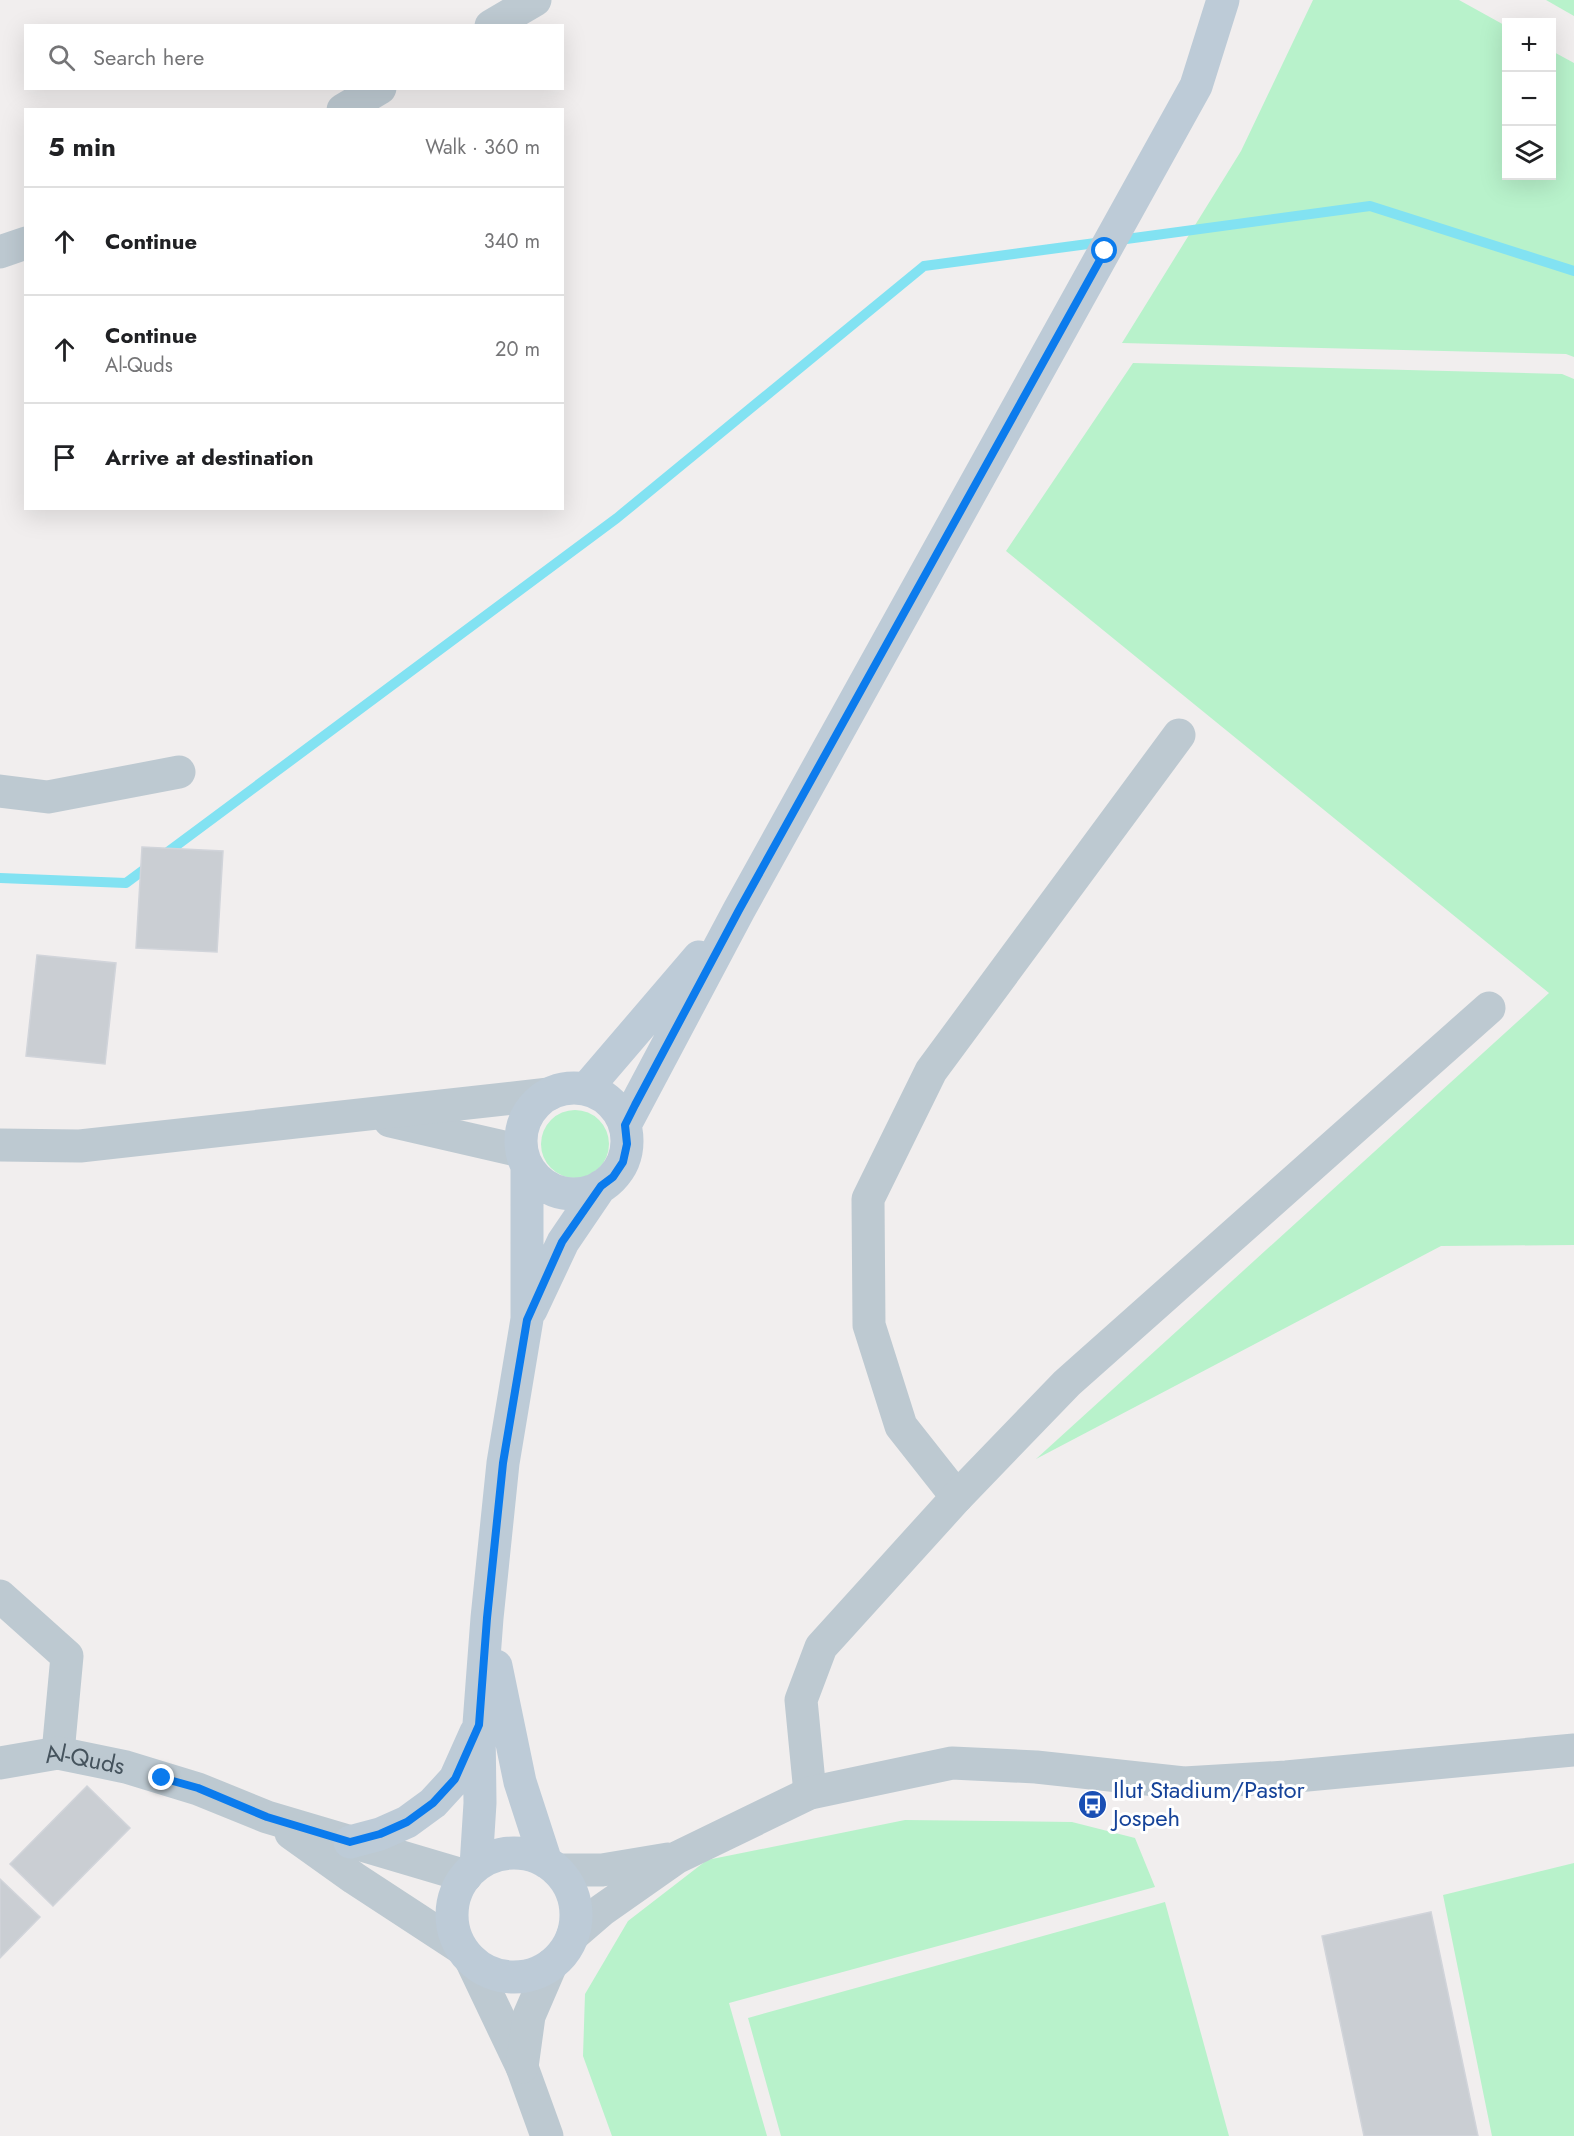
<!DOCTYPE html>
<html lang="en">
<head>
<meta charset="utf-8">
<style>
	:root { --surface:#fff; --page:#f6f6f6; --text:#202124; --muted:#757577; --line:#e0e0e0 }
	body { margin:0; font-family:Jost,sans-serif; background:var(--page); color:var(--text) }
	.controls { position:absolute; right:18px; top:18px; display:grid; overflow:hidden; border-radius:0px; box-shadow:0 6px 24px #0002 }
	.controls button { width:54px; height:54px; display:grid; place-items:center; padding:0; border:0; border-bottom:2px solid var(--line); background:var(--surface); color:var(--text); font:30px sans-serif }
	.stop { position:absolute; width:18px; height:18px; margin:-14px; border:4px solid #0b7bed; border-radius:50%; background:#fff }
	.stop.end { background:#0b7bed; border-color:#fff; box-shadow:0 2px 6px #0008 }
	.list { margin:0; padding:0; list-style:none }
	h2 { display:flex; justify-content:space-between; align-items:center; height:78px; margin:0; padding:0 24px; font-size:26px }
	h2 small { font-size:20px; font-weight:400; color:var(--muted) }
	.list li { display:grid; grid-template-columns:39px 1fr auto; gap:18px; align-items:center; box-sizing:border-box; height:108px; padding:0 24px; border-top:2px solid var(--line) }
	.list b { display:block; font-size:22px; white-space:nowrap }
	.list p { margin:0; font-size:20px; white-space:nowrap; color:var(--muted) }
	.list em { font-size:20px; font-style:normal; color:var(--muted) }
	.icon { flex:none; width:33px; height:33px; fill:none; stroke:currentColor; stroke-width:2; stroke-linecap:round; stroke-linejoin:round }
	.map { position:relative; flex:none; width:1574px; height:2136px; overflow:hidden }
	.search { position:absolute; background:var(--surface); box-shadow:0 6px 24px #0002; left:24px; top:24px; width:540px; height:66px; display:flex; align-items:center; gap:15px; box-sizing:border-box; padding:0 21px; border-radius:0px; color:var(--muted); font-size:22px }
	.panel { position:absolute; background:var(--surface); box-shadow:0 6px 24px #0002; left:24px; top:108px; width:540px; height:402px; border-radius:0px }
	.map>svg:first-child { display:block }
	.green { fill:#b8f2cb }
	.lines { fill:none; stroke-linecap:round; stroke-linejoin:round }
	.stream { stroke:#82e2f2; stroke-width:10 }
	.building { fill:#caced3; stroke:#d1d4da; stroke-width:1.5 }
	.minor { stroke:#bdc9d1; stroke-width:33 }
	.tertiary { stroke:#bdc9d1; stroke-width:33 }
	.secondary { stroke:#bdcbd7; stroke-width:33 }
	.route { stroke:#0b7bed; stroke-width:8 }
	.labels { text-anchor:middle; stroke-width:6; stroke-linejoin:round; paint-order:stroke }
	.street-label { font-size:24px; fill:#45535d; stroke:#fff }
	.transit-label { font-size:24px; fill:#164399; stroke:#fff; text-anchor:start }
</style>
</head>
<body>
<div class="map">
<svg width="1574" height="2136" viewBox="0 0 1574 2136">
	<rect width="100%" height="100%" fill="#f1eeee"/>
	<!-- green -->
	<path class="green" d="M1313,0h146l47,26v150h46v-125l22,12v294l-8,-3 -444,-11 119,-192z
		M1546,0h28v16z
		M1133,363l429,11 12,5v866l-133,1 -405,213 513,-466 -543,-442z
		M541 1144a34 34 0 1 1 68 0a34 34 0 1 1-68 0Z
		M905,1820l167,2 63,16 20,49 -426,116 38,133h-155l-29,-80 2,-62 43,-73 79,-61z
		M1574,1863v273h-82l-49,-241z
		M1165,1902l64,234h-448l-33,-118z"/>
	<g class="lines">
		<!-- stream -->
		<path class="stream" d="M1119,240l251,-34 204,65
			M0,878l126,5 491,-365 307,-252 179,-24"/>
	</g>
	<!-- building -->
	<path class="building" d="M142,847l81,4 -6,101 -81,-4z
		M37,955l79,8 -11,101 -79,-8z
		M87,1786l43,42 -77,78 -43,-42z
		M0,1879l40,38 -40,41z
		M1431,1912l47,224h-114l-42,-200z"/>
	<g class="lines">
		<!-- minor -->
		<g class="minor">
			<path d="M491,26l44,-26"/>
			<path d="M343,110l37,-22"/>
			<path d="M0,252l26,-9"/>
			<path d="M0,791l48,6 131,-25"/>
			<path d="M390,1121l131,30"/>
			<path d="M0,1145l80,1 469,-52"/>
			<path d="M957,1497l-56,-71 -32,-101 -1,-126 63,-128 248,-336"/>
			<path d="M0,1596l67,60 -9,97"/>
			<path id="s1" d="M0,1763l58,-10 68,14 72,22 69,28 199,59"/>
			<path d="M810,1793l-9,-93 20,-53 136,-150 110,-114 422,-375"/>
			<path d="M291,1833l63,45 107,70"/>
			<path d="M471,1960l51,107 25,69"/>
			<path d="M522,2067l7,-51 22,-51"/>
		</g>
		<!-- tertiary -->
		<path class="tertiary" d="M557,1870h45l66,-11
			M573,1935l29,-25 74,-52 134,-65 142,-30 84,4 148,16 102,-6 288,-27"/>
		<!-- secondary -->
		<path class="secondary" d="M521 1141a53 53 0 1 1 106 0a53 53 0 1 1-106 0Z
			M586,1089l113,-132
			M625,1125l114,-215 457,-824 27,-86
			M531,1310l32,-68 38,-56
			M496,1666l24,116 26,80
			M350,1842l30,-8 27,-12 26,-19 22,-24 21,-47
			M452 1915a62 62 0 1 1 124 0a62 62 0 1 1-124 0Z
			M476,1866l4,-63 -1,-79 8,-106 16,-155 24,-144v-152"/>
	</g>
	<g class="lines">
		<!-- route -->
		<path class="route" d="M162,1778l36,10 69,29 83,25 30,-8 27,-12 26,-19 22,-24 24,-54 8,-107 16,-155 24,-143 35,-78 39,-56 12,-9 10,-15 4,-18 -2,-19 10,-20 104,-195 366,-659"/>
	</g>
	<!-- icons -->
	<defs>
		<symbol id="bus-disc" viewBox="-11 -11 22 22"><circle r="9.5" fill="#1a4fb4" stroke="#fff"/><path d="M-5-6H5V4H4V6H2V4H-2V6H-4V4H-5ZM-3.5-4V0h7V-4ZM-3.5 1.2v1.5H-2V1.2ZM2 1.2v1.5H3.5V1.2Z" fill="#fff"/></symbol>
	</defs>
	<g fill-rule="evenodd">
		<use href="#bus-disc" x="1076" y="1788" width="33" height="33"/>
	</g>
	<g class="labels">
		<!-- street labels -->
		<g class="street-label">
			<text dy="8" stroke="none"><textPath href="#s1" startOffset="86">Al-Quds</textPath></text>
		</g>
		<!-- transit labels -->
		<g class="transit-label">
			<text x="1113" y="1798">Ilut Stadium/Pastor<tspan x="1113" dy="28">Jospeh</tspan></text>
		</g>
	</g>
</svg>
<div class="controls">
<button>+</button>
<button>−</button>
<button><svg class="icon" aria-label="layers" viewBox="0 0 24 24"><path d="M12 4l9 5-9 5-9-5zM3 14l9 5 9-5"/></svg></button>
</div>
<div class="stop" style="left:1105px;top:251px"></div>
<div class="stop end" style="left:162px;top:1778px"></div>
<div class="search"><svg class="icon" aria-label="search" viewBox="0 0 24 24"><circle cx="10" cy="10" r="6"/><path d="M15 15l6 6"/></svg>Search here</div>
<section class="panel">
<h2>5 min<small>Walk · 360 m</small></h2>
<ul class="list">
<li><svg class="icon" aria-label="ahead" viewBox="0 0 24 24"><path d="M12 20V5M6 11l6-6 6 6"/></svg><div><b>Continue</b></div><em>340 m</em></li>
<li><svg class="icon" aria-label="ahead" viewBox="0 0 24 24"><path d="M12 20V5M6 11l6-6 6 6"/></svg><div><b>Continue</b><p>Al-Quds</p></div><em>20 m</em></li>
<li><svg class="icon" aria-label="arrive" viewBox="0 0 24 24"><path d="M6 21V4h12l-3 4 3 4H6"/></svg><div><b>Arrive at destination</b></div></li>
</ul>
</section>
</div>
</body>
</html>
